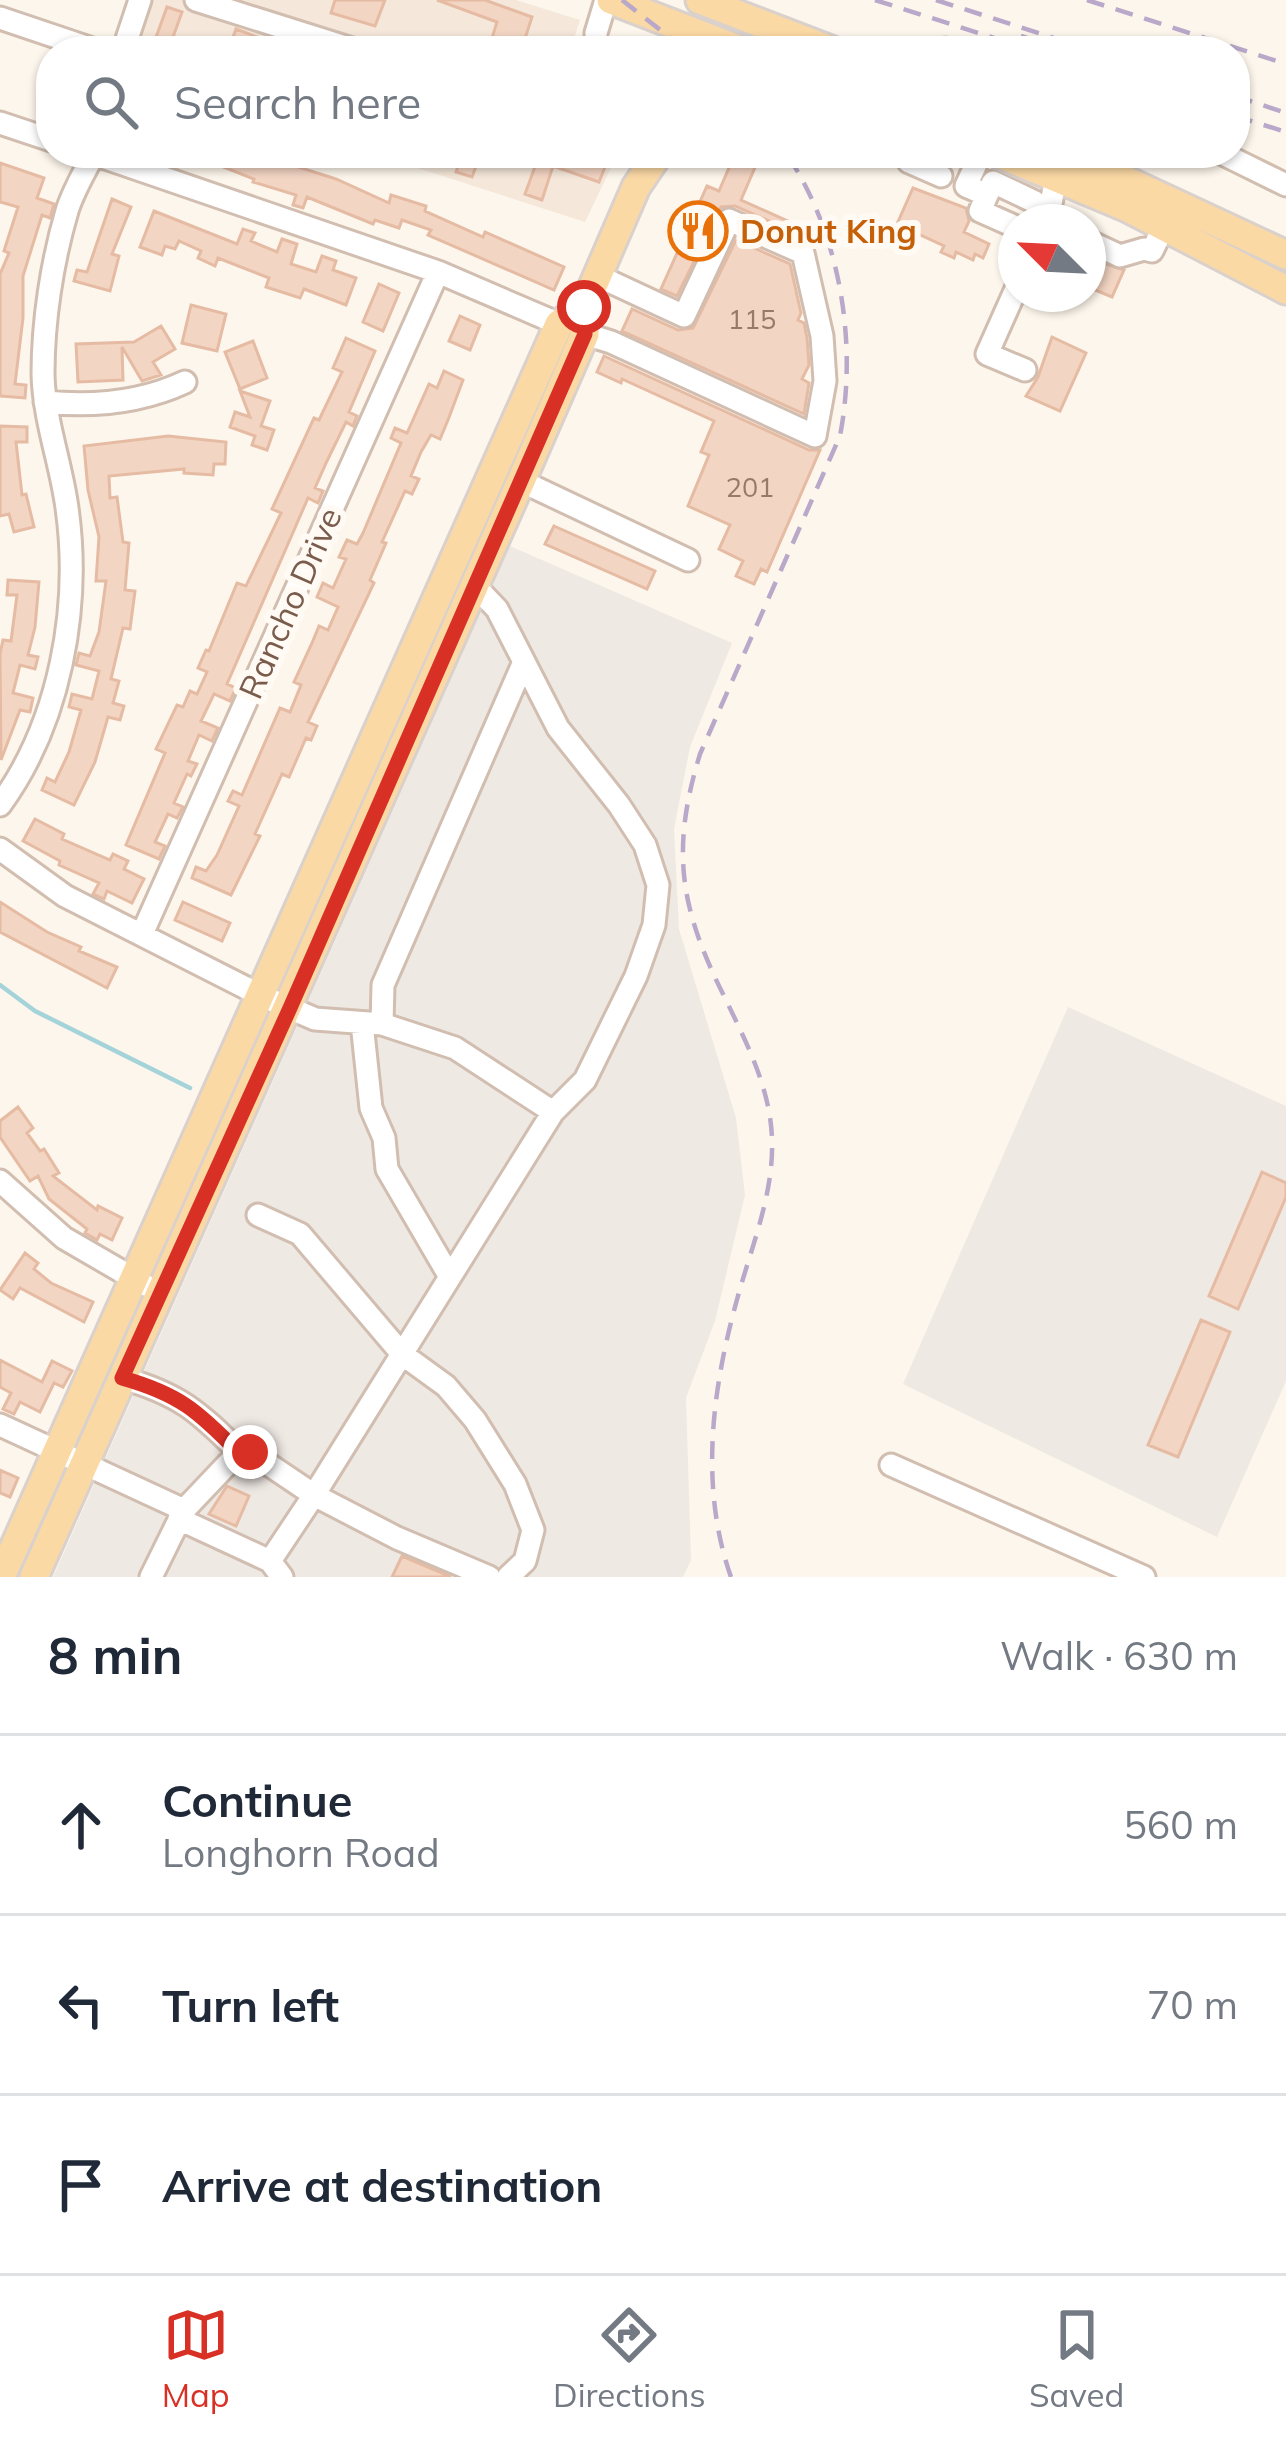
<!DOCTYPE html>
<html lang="en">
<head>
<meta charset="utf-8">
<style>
	:root { --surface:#fff; --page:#f2f2f3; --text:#1f2937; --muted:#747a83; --line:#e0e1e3; --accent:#d93025 }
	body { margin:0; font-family:Mulish,sans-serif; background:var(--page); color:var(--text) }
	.compass { position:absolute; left:998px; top:204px; width:108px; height:108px; border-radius:50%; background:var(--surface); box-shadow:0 3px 9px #0004; rotate:294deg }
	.stop { position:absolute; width:36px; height:36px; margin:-27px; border:9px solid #d93025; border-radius:50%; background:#fff }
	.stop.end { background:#d93025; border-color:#fff; box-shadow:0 3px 12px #0008 }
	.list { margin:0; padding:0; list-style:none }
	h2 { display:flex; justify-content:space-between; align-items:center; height:156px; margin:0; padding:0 48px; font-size:51px }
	h2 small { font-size:39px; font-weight:400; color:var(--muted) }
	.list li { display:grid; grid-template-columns:78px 1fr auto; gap:36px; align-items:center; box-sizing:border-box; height:180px; padding:0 48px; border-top:3px solid var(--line) }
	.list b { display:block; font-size:45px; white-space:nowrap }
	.list p { margin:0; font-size:39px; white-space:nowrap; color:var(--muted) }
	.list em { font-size:39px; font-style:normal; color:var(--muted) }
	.icon { flex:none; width:66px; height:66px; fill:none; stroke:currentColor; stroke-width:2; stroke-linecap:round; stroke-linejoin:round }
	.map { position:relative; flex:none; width:1286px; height:1577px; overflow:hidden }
	.search { position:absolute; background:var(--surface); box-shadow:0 3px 9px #0004; left:36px; right:36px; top:36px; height:132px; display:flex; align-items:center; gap:30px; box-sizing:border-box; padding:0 42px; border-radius:48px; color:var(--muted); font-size:45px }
	.sheet { height:696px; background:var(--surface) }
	nav { display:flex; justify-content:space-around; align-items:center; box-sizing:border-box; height:168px; border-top:3px solid var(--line); background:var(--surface); font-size:33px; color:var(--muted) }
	nav a { display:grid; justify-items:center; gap:6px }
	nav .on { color:var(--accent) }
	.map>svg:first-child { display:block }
	.residential { fill:#f5e8da }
	.industrial { fill:#efe9e4 }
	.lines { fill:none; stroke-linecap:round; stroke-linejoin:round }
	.stream { stroke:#a5d3da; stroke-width:4.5 }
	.building { fill:#f3d5c3; stroke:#e6bba3; stroke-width:3 }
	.minor-casing { stroke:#d1beb0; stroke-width:27 }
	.major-casing { stroke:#dad1cd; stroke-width:33 }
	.minor { stroke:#fff; stroke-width:21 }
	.major { stroke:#fbd9a5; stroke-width:27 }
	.rail { stroke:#b9a8c9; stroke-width:4.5; stroke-dasharray:18 12; stroke-linecap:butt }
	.route { stroke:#d93025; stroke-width:15 }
	.labels { text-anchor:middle; stroke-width:12; stroke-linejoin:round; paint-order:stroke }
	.number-label { font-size:27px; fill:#987a6a }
	.food-label { font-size:33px; font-weight:bold; fill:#c56008; stroke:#fffaf3; text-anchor:start }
	.street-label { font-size:33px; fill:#7a5c4d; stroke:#fffaf3 }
</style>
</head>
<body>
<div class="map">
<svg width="1286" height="1577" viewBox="0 0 1286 1577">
	<rect width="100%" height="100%" fill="#fdf6ec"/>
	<!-- residential -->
	<path class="residential" d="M151,0h365l64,20 -10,31h-436z
		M371,153h247l-33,69z"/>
	<!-- industrial -->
	<path class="industrial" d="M510,546l222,97 -42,104 -16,82 5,100 57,189 9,77 -30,126 -29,77 5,162 -8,17h-630z
		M1068,1007l218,99v275l-69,156 -314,-153z"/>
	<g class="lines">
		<!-- stream -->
		<path class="stream" d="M0,985l35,26 155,77"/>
	</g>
	<!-- building -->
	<path class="building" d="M335,0h50l-10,26 -44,-13z
		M437,0h48l47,17 -11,34h-33l9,-29z
		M167,7l15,5 -14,39h-17z
		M236,29l56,21 -1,1h-63z
		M168,153h86l82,26 53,24 2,-8 35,11 -1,5 58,26 2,-5 79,35 -10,23 -126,-55 3,-5 -29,-10 -3,8 -24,-8 -2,4 -66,-27 -4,11 -10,-3 3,-10 -43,-13 1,-3 -48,-19 -2,6 -23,-7 -3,8 -13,-4z
		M463,153h18l-9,24 -16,-5z
		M540,153l15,5 1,-5h10l39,14 -6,15 -46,-16 -11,34 -17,-6z
		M734,156l22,9 -15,35 60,27 -3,7 -63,-28 -14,1 -44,89 -16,-7 46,-103 12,5z
		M0,163l44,15 -7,20 17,6 -4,14 -8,-3 -19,61v42l-8,66 11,1 -1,13 -25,-2v-122l9,-21 -5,-2 14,-44 -18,-5z
		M913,188l53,20 3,13 -5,11 25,12 -6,14 -8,-4 -2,6 -17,-8 -2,6 -13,-6 3,-6 -47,-22z
		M112,199l19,8 -19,47 7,2 -9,35 -36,-10 3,-11 10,2z
		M154,211l83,33 6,-15 12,4 -4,8 26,11 5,-13 15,5 -6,20 25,8 6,-16 14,5 -3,9 23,8 -10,27 -42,-16 -4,9 -34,-11 3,-9 -51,-20 -3,8 -17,-8 3,-7 -22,-10 -4,8 -10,-3 -3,9 -22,-8z
		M736,240l54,24 11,49 -3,7 6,3 3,15 2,27 -7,14 7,4 -5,31 -182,-83 10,-22 46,21 15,-2z
		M1088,258l36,12 -12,27 -24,-10z
		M379,284l20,9 -16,38 -20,-9z
		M191,305l35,9 -9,37 -35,-8z
		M460,316l20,9 -10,25 -21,-9z
		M161,326l14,23 -22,13 8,13 -19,6 -20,-34 1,33 -45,2 -2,-38 58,-2z
		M1052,337l34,16 -26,58 -34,-15 12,-19z
		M346,338l29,13 -26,61 8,4 -4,10 -7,-4 -19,39 -12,27 8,3 -5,12 -10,-5 -81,186 9,4 -6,13 -16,-7 -13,27 17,7 -6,13 -13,-6 -11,26 9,3 -6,12 -4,-2 -13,29 9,4 -6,11 -9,-4 -13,28 10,4 -6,13 -33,-14 39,-92 -9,-4 21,-44 6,2 7,-16 7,3 10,-22 -9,-4 8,-18 3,1 28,-68 9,3 24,-50 11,-23 -9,-4 42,-91 5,2 23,-48 -9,-4z
		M253,341l14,37 -27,11 -15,-37z
		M604,356l205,94h11l-53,122 -6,-3 -7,15 -18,-8 7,-15 -24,-12 11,-24 -42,-19 21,-51 -8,-3 13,-31 -92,-42 -1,4 -24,-11z
		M444,371l19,9 -15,40 -8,19 -9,-4 -10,17 -10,24 8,3 -7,15 -7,-3 -23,51 4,1 -16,37 4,3 -66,139 9,4 -6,14 -5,-2 -17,39 -7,-3 -27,60 5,2 -29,59 -39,-17 4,-11 10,4 11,-16 22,-49 -11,-5 5,-10 9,4 38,-87 10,4 11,-27 -7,-3 18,-39 7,-17 9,4 10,-23 -21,-10 6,-14 10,5 13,-29 -7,-2 8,-17 10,4 6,-11 38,-90 -10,-5 4,-10 12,5 22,-49 8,4z
		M240,391l30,10 -9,25 13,4 -7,20 -15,-5 3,-9 -25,-9 5,-15 15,5z
		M0,426l27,1v15h-11l6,53 4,-1 8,33 -20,5 -5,-18 -9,2z
		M168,436l58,6 -1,22h-11l-1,11 -29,-2v-4l-75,7 1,22 7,-1 6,45 6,1 -4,47 10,1 -5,38 -7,-1 -12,51 8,2 -6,22 11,3 -4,14 -12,-3 -13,45 -21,43 -32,-15 5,-12 8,4 14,-30 12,-42 -12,-3 3,-13 20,5 7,-28 -23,-6 3,-12 11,3 9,-24 7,-51h-10l3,-44 -11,-47 -4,-44z
		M554,526l101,45 -8,18 -102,-45z
		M8,580l31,2 -4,45 -7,28 10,2 -3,12 -15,-4 -7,28 20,5 -3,14 -10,-2 -19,50 -1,-106 3,-14 8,1 6,-46h-10z
		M35,819l29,15 -2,5 48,21 3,-6 15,7 -4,8 20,10 -12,24 -25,-12 -3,8 -11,-5 6,-11 -40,-18 1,-4 -37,-20z
		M0,902l47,30 34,15 -2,4 38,16 -10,21 -107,-56z
		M183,902l47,21 -8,18 -47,-21z
		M18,1107l15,21 -6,5 13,18 4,-2 15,24 -6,3 44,34 1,-4 24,12 -10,22 -12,-6 -3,6 -12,-7 2,-4 -38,-30 -11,-23 -8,5 -30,-44v-16z
		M1262,1172l24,11v14l-48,112 -29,-13z
		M25,1253l13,10 -4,6 17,14 42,19 -9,20 -64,-34 -7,11 -13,-9z
		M1201,1320l29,12 -52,125 -30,-12z
		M0,1360l42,22 10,-21 20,10 -9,16 -9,-4 -14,29 -20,-10 -6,12 -11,-5 8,-16 -11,-6z
		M0,1470l18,8 -8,19 -10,-4z
		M227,1486l22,10 -13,30 -27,-12z
		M402,1556l49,21h-59z"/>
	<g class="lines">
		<defs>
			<path id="minor" d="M196,0l162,51
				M0,18l98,33
				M946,49l6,2
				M123,51l17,-51
				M596,51v-18l10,-33
				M0,123l51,17
				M91,153l347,119 121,52
				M914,153l-5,9 32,14
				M981,153l-15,33 21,9 -7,16 36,16
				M1221,153l65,32
				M987,195l6,-13 42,20
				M1046,222c7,-15 4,-28 12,-44
				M1088,241l32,15 24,-7 8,2 12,-25
				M1016,289l-29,65 38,16
				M585,334l26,8 204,94 10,-55 -3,-45 -19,-83 -74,-33 -45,96 -86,-40
				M45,402c49,5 95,1 140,-20
				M521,481l167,79
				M0,805c60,-82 81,-197 67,-297 -6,-45 -23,-88 -24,-134 0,-53 9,-112 24,-163 6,-20 18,-39 27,-58
				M0,849l65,47 197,100 53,23 67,5 73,24 98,64
				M142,934l296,-662
				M362,1023l9,85 13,30 3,31 63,108
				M382,1024l1,-39 140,-321
				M0,1181l64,57 81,47
				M258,1215l42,19 102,120 44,32 29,34 40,64 18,46 -8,31 -17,16
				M122,1378c57,16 76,33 117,74
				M0,1425l184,85 -33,67
				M891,1465l253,112
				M184,1510l55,-58h11l64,43 239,-383 32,-32 51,-104 18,-51 4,-40 -13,-40 -26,-40 -61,-77 -61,-119 -22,-23
				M179,1519l91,42 12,16
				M270,1561l44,-66 83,43 92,39"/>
			<path id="major" d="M611,0l132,51
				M700,0l133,51
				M997,153l131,55 158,82
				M1067,153l219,102
				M1,1577l558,-1253 25,-17
				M34,1577l487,-1096 64,-147 -1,-27 52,-120 23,-34"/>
		</defs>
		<!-- minor casing -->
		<use href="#minor" class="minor-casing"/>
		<!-- major casing -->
		<use href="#major" class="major-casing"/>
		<!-- minor -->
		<use href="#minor" class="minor"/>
		<!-- major -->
		<use href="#major" class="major"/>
		<!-- rail -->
		<path class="rail" d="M622,0l65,51
			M875,0l160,51
			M936,0l158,51
			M1087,0l199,64
			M1021,36l46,15
			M1235,96l51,17
			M1235,116l51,16
			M731,1577c-33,-93 -18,-195 9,-288 14,-49 34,-98 32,-151 -2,-50 -25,-94 -46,-138 -46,-91 -56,-148 -26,-246l140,-318c18,-94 0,-203 -54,-283"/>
	</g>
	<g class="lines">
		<!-- route -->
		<path class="route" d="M250,1452h-12c-40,-41 -59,-58 -116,-74l168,-370 295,-674 -1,-27"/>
	</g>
	<!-- icons -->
	<defs>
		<symbol id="restaurant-ring" viewBox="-11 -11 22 22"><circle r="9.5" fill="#fffaf3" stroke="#e8710a" stroke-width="1.5"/><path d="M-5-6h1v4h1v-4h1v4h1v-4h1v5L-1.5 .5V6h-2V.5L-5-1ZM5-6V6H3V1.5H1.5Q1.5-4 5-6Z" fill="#e8710a"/></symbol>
	</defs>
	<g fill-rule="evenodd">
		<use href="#restaurant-ring" x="665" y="198" width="66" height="66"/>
	</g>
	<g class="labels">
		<!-- number labels -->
		<g class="number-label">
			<text x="752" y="329">115</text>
			<text x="750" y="497">201</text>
		</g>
		<!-- food labels -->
		<g class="food-label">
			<text x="740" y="243">Donut King</text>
		</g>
		<!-- street labels -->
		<g class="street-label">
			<text transform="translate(290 603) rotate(-66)" y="12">Rancho Drive</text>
		</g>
	</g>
</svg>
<svg class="compass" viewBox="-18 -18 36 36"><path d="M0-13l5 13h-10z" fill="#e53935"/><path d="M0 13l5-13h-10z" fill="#747a83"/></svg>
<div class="stop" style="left:584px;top:307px"></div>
<div class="stop end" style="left:250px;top:1452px"></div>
<div class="search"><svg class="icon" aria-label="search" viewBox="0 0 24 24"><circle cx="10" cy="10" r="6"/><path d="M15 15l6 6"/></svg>Search here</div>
</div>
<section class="sheet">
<h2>8 min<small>Walk · 630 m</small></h2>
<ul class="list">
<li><svg class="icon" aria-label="ahead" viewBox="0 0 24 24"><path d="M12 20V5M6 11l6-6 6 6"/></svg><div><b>Continue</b><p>Longhorn Road</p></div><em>560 m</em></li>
<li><svg class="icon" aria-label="left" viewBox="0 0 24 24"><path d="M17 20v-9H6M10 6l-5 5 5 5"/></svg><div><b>Turn left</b></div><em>70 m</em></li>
<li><svg class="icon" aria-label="arrive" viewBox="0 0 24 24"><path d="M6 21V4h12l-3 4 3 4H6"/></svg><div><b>Arrive at destination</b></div></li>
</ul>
</section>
<nav>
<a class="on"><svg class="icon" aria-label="map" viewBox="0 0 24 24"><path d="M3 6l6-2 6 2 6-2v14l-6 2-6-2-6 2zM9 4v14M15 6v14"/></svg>Map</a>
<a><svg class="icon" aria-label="directions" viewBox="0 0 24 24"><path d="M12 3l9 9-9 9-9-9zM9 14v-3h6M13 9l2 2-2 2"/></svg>Directions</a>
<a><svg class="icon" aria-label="saved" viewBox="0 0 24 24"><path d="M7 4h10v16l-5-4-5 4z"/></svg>Saved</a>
</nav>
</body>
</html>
